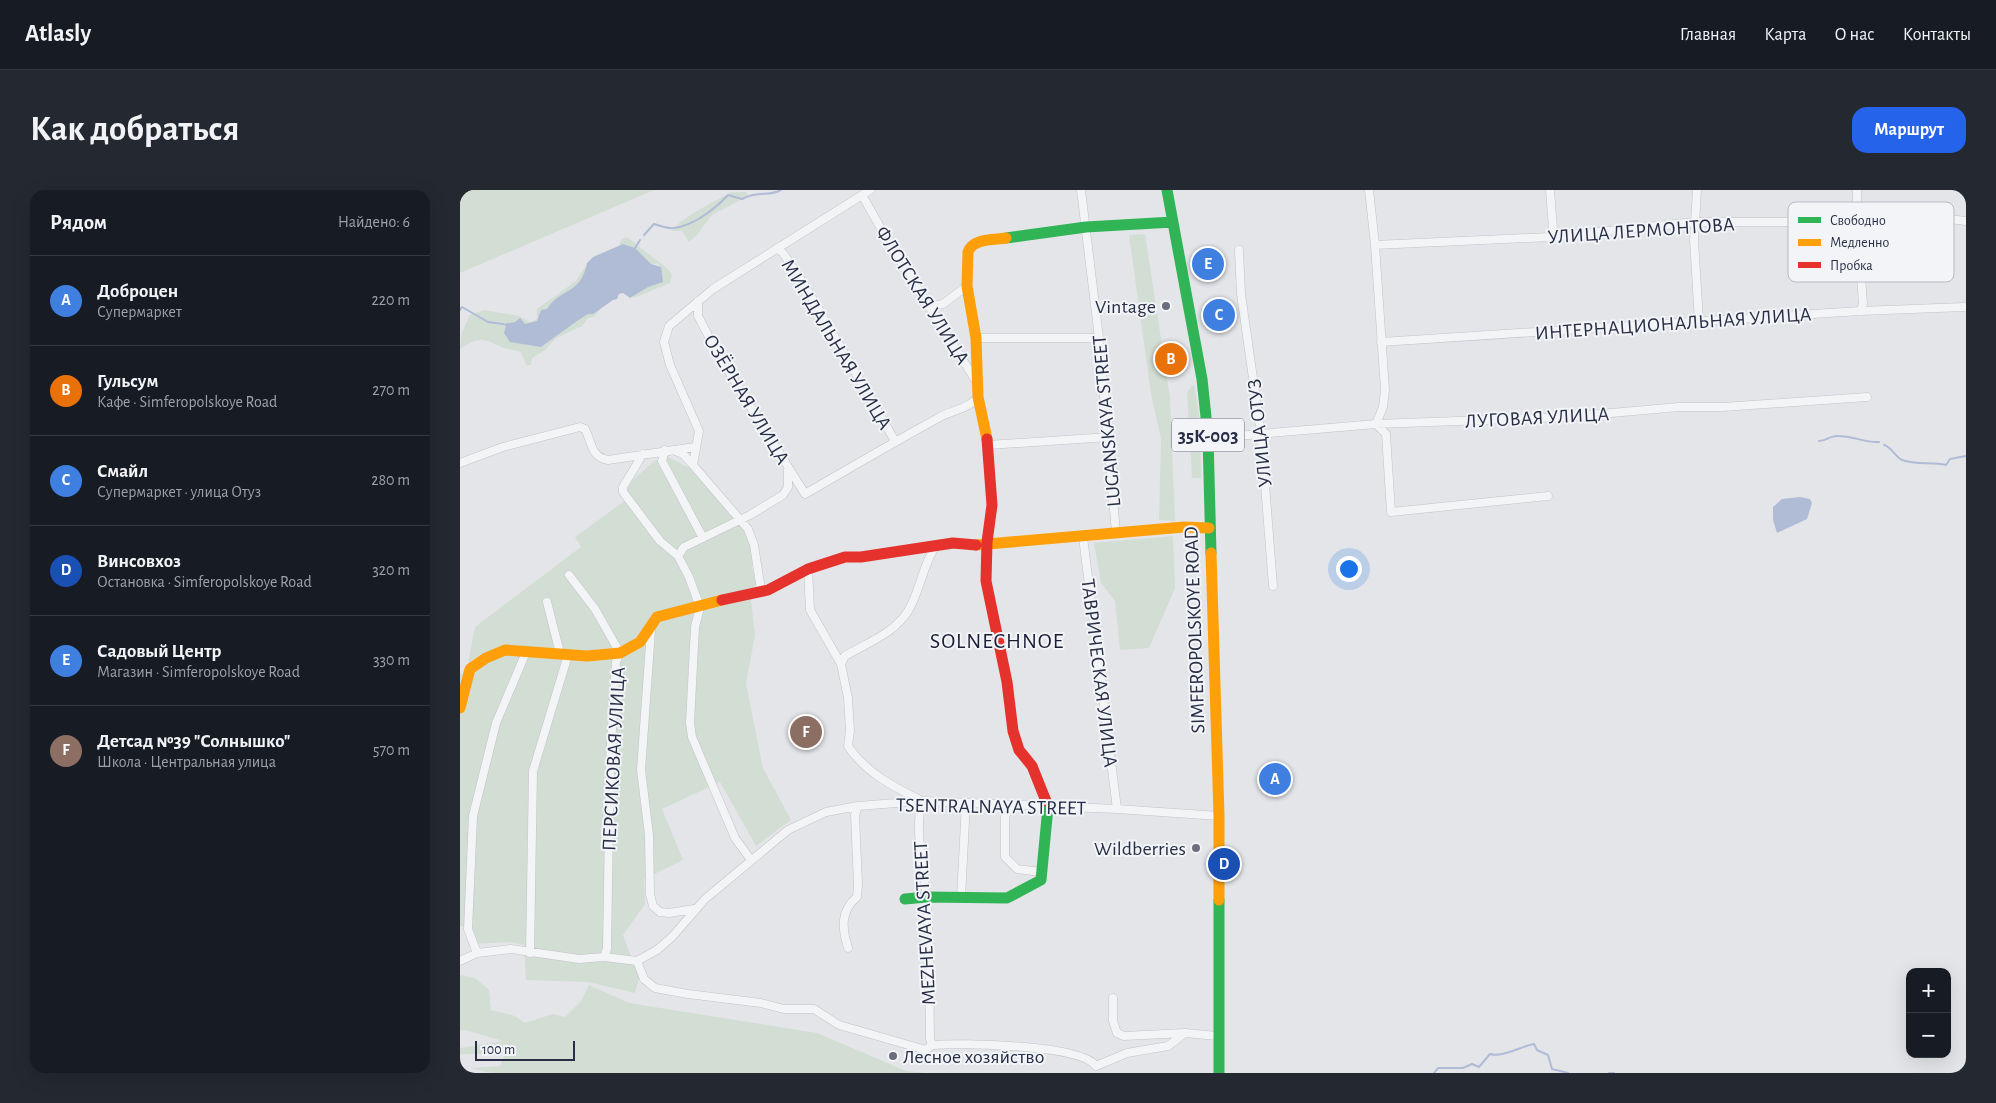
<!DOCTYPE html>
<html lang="ru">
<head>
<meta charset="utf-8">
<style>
	:root { --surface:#171b24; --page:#242831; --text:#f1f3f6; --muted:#9ea1a6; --line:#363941; --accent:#2563eb }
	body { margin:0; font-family:"Alegreya Sans",sans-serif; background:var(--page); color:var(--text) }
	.controls { position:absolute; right:15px; bottom:15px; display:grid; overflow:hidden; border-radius:10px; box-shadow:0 5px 20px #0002 }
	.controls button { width:45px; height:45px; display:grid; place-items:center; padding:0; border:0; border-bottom:1px solid var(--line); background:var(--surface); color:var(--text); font:25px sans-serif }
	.scale { position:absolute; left:15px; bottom:12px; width:100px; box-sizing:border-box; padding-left:5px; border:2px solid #282e45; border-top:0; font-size:14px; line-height:18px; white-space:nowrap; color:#282e45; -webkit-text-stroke:4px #f2f4f8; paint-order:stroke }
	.you { position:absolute; left:888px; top:378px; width:18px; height:18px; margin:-12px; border:4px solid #fff; border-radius:50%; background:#1a73e8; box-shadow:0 0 0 8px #1a73e833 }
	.badge { display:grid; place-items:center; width:32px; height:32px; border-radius:50%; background:var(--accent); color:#fff; font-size:16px; font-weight:700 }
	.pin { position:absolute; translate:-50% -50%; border:2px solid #fff; box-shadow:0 1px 5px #0006 }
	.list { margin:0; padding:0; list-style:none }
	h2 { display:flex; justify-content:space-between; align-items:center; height:65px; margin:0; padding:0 20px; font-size:21px }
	h2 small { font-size:16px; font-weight:400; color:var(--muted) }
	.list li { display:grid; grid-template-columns:32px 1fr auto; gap:15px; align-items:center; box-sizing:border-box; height:90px; padding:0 20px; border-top:1px solid var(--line) }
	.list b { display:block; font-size:19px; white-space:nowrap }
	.list p { margin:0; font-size:16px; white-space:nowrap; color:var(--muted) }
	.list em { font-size:16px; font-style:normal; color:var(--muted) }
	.map { position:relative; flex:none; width:1506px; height:883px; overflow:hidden; border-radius:15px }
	header { display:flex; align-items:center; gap:30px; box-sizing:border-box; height:70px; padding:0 25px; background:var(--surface); border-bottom:1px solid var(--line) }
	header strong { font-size:24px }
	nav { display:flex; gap:28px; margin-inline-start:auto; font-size:18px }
	.intro { display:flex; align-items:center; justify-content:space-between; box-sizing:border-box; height:120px; padding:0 30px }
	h1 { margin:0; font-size:35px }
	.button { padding:12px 22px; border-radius:15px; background:var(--accent); color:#fff; font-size:18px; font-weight:700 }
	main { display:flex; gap:30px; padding:0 30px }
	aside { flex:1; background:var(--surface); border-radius:15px; box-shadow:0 5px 20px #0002 }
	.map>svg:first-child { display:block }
	.green { fill:#d2ddd4 }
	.water { fill:#b0bcd6 }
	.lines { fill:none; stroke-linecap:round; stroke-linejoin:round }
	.stream { stroke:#b0bcd6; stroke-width:2 }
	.street-casing { stroke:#c2c3c7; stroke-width:9 }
	.street { stroke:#f3f4f6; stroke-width:8 }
	.fast { stroke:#30b455; stroke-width:11 }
	.slow { stroke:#ff9f0a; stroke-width:11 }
	.jam { stroke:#e5322d; stroke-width:11 }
	.poi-dot { fill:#6a6e7e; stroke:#f2f4f8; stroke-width:2 }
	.labels { text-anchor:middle; stroke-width:4; stroke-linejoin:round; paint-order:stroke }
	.shield { fill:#f2f4f8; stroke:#65697b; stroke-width:1 }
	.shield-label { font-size:19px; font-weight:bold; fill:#282e45 }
	.street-label { font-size:20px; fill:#282e45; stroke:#f2f4f8 }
	.poi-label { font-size:20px; fill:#282e45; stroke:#f2f4f8; text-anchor:end }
	.quarter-label { font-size:22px; letter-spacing:1px; fill:#1a1f36; stroke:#f2f4f8 }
	.key { fill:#f2f4f8; stroke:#b5b9c2; stroke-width:1 }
	.key-label { font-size:14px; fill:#282e45 }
</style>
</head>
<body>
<header>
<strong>Atlasly</strong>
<nav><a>Главная</a><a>Карта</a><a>О нас</a><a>Контакты</a></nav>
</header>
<div class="intro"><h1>Как добраться</h1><a class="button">Маршрут</a></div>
<main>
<aside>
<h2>Рядом<small>Найдено: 6</small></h2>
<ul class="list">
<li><span class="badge" style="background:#3f7fe0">A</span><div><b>Доброцен</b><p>Супермаркет</p></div><em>220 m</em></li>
<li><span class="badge" style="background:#e8710a">B</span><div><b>Гульсум</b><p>Кафе · Simferopolskoye Road</p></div><em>270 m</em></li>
<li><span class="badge" style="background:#3f7fe0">C</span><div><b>Смайл</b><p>Супермаркет · улица Отуз</p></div><em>280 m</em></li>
<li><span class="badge" style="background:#1a4fb4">D</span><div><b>Винсовхоз</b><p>Остановка · Simferopolskoye Road</p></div><em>320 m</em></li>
<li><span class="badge" style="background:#3f7fe0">E</span><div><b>Садовый Центр</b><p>Магазин · Simferopolskoye Road</p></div><em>330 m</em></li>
<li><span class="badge" style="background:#8d6e63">F</span><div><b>Детсад №39 &quot;Солнышко&quot;</b><p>Школа · Центральная улица</p></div><em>570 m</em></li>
</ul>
</aside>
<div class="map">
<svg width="1506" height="883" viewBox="0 0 1506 883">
	<rect width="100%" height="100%" fill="#e4e5e9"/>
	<!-- green -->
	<path class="green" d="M0,0h194l-194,83z
		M272,2h14l2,4 -36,19 -16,21 -7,6 -7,-11h-10c8,-13 45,-31 60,-39z
		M685,44l25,164 5,123 -16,-1 2,-81 -10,-45 -22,-159z
		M167,47l41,32 4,6 -2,8 -36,15 -2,-2 29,-28 -4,-5 -6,2 -32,-21 3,-5z
		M125,77h3c1,18 -21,26 -32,37h-5l-2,8c-10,4 -13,15 -25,19l-9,-7 -5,3 -3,7 10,7 2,-6c12,-3 18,4 32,-2l2,2h4l14,-13 28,-15 1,3 -6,7 -6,1 -6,8 -26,12 -11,12 -13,8 -1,7h-5l-5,-13c-7,-3 -14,-2 -20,-5 -20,-10 -22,-10 -41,2l2,-17 8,-17 14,-5 35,6 11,6 7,-3v-10l39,-28z
		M734,194l6,36 1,58h-9l-5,-86z
		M207,266l22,12 53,57 9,18 1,25 4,16 -6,7 5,44 -9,49 17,84 28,52 -35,26 -36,-64 -58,27 21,51 -39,19 1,25 -22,31 16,43 -4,15 -47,-11 -62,-2 -2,-35 -15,-3 -35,2 -2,-16 -12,-2v-252l7,-5 8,-42 106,-80 -6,-10 55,-40 -5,-10 28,-25z
		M713,346l2,52 -26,60 -29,2 -5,-49 -14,-18 -7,-40z
		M0,785l15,3 14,12 2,20 24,6 10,7 28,-9 12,3 16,-16 8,-16 40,18 188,30 89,38 20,2h-435l-20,-5 29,-2 5,-12h-45v-6l43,-7 -38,-11h-5z"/>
	<!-- water -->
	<path class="water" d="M163,54l12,4 16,16 10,3 2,15 -15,5 -18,11 -7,-5 -4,1 -2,5 -4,1 -20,14h-5l-11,7 -36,26 -31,-5 -6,-9 2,-7 -3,-2 12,-2 5,-4 5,6 12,-3 4,-11 6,-1c14,-22 34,-14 40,-46l6,-6z
		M1340,307l10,2 2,4 -5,16 -30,14 -4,-13v-13l9,-8z"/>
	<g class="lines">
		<!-- stream -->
		<path class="stream" d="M184,45l10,-11c6,2 14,5 20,4 19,-2 41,-19 54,-33l14,4c17,-9 26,-2 39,-9
			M175,58l5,-8
			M0,120l2,-3 26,15 15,2
			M1359,251c8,0 11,-6 19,-5 15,0 27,7 41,6
			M1424,255c8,2 11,12 18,15 14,5 29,2 44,5l4,-6 16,-3
			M974,883l4,-5h25l9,-4 7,3 11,-13c11,4 32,-8 44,-10l3,6 11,5 4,14 16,4
			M1149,883h5"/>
		<defs>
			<path id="street" d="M621,0l18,148 17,195
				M909,0l6,55 10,145 -2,17 -7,17 10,10 5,78 157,-16
				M1090,0l3,39 -3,8
				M1237,0l-3,50 5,81
				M1397,0v29l6,85 -3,7
				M402,5l30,53 84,133
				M915,55l175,-8 145,-15h111l111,-7 49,6
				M317,58l6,5 21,31 91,157
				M779,60l2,44 20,140 12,152
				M238,111v15l21,40 86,138c45,-26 89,-52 135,-77 11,-6 34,-10 38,-22
				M470,116l13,-2 24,-18
				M516,148h123
				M921,152l479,-31 104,-4
				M748,246h28l140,-12 190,-7 113,-10h44l144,-10
				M528,255l121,-8
				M205,260l-3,11 41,77
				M213,260l10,4 10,11
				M183,264l-20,33v5l37,49 18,15 11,21 11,30 -5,20 -5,96 2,14 43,101 16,22
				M0,273l43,-16 77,-20 5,2c7,14 6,28 23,31l87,-13
				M623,347l34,272
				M218,366l6,-9 66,-32 33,-20 5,-8v-18
				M348,379l2,41 31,54 7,34 2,33 -2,15c18,27 46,41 74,55 -8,31 2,64 4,95 5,47 3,96 4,143l2,6
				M109,385l26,34 25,44 -4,9 -6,100 -3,187 -3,8
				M301,400l-7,-45 -6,-16 -55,-64 6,-34 -29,-66 -6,-23 5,-16 44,-37 157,-99
				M87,412l13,51
				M191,440l-10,140 8,65 1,59 3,12 7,6 9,1 25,-4
				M381,474l4,-8c20,-12 50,-23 63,-45 12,-19 14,-44 27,-64
				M551,615l-6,12v40l12,12 24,3
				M501,707l5,-94
				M388,758c-6,-19 -8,-37 9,-51l1,-12 -3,-70 3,-9
				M17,763l-9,-24 5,-113 23,-93 31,-73
				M70,763l3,-182 35,-116
				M0,771l17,-8 34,-4 68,10 25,-2 33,4
				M177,771l20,-11 15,-13 33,-38 83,-69 38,-18 32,-6 64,-5 195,8 102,7
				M177,771l7,18 11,9 33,6 73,9 23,6h30l25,16 87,25 6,-5c28,-2 149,-1 164,21l31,-13 41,-7 17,-13 32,3
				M653,808v23l4,12 7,3 61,-3"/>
		</defs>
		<!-- street casing -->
		<use href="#street" class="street-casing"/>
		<!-- street -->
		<use href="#street" class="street"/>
		<!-- fast -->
		<path class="fast" d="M707,0l35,189 6,57 3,117
			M546,48l80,-11 87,-5
			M445,709l21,-2 81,1 34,-18 7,-73 -2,-6
			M759,710v173"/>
		<!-- slow -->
		<path class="slow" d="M527,249l-9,-42 -2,-59 -9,-52 1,-34c5,-14 26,-12 38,-14
			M516,355l208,-18 25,1
			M751,363l8,263v84
			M0,518l10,-39 16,-11 19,-8 82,6 33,-3 20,-11 17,-25 65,-17"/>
		<!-- jam -->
		<path class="jam" d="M527,249l5,66 -5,37 -1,39 21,101 6,49 6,19 13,16 14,35
			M262,410l46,-10 40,-21 37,-12h16l92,-14 23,2"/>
	</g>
	<!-- markers -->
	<g class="poi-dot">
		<circle cx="706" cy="116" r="5"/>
		<circle cx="736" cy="658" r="5"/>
		<circle cx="433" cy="866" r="5"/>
	</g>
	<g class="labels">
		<!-- shield labels -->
		<rect class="shield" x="712" y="228.5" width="72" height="33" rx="4"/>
		<g class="shield-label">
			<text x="748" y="252">35К-003</text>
		</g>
		<!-- street labels -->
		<g class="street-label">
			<text transform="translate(1181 40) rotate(-4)" y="7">УЛИЦА ЛЕРМОНТОВА</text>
			<text transform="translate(463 105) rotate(58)" y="7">ФЛОТСКАЯ УЛИЦА</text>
			<text transform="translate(1213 133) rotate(-4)" y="7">ИНТЕРНАЦИОНАЛЬНАЯ УЛИЦА</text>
			<text transform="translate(377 154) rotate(59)" y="7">МИНДАЛЬНАЯ УЛИЦА</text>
			<text transform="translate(287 209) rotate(59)" y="7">ОЗЁРНАЯ УЛИЦА</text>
			<text transform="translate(1077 227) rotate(-3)" y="7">ЛУГОВАЯ УЛИЦА</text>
			<text transform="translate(646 231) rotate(-95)" y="7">LUGANSKAYA STREET</text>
			<text transform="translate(799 243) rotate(-96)" y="7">УЛИЦА ОТУЗ</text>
			<text transform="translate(734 440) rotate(-92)" y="7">SIMFEROPOLSKOYE ROAD</text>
			<text transform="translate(640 483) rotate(83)" y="7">ТАВРИЧЕСКАЯ УЛИЦА</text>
			<text transform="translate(153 569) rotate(-87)" y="7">ПЕРСИКОВАЯ УЛИЦА</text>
			<text transform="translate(531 616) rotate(1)" y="7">TSENTRALNAYA STREET</text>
			<text transform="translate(464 733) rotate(-93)" y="7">MEZHEVAYA STREET</text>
		</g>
		<!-- poi labels -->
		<g class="poi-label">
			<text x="696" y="123">Vintage</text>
			<text x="726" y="665">Wildberries</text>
			<text x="443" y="873" text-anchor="start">Лесное хозяйство</text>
		</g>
		<!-- quarter labels -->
		<g class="quarter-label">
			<text x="537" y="458">SOLNECHNOE</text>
		</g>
	</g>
	<!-- legend -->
	<rect x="1328" y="12" width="166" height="80" rx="8" class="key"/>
	<rect x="1338" y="27" width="23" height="6" fill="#30b455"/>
	<rect x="1338" y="49" width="23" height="7" fill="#ff9f0a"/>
	<rect x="1338" y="72" width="23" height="6" fill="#e5322d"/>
	<g class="key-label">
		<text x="1370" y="35">Свободно</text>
		<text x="1370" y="57">Медленно</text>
		<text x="1370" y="80">Пробка</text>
	</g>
</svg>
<div class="controls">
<button>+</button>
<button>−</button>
</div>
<div class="scale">100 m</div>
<div class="you"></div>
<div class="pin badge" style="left:815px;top:589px;background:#3f7fe0">A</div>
<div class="pin badge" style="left:711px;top:169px;background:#e8710a">B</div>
<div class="pin badge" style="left:759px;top:125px;background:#3f7fe0">C</div>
<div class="pin badge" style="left:764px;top:674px;background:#1a4fb4">D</div>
<div class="pin badge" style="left:748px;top:74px;background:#3f7fe0">E</div>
<div class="pin badge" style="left:346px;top:542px;background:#8d6e63">F</div>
</div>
</main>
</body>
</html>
